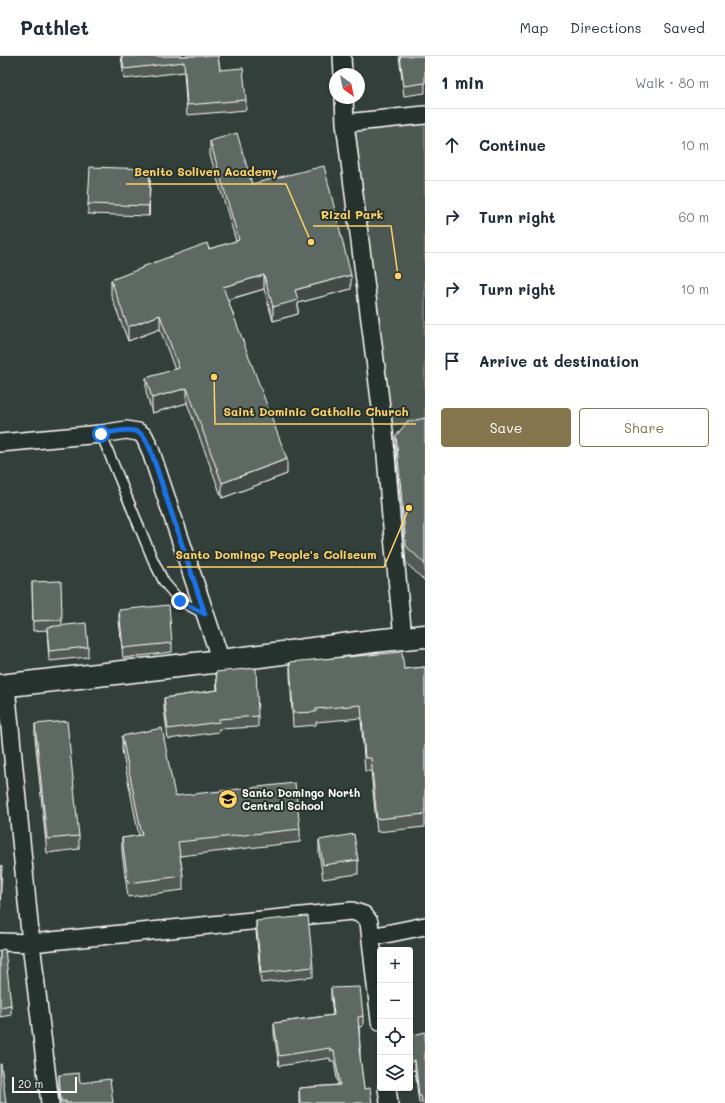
<!DOCTYPE html>
<html lang="en">
<head>
<meta charset="utf-8">
<style>
	:root { --surface:#fff; --page:#f2f2f3; --text:#1f2937; --muted:#747a83; --line:#e0e1e3; --accent:#84754c }
	body { margin:0; font-family:Mali,sans-serif; background:var(--page); color:var(--text) }
	.controls { position:absolute; right:12px; bottom:12px; display:grid; overflow:hidden; border-radius:4px; box-shadow:0 1px 3px #0004 }
	.controls button { width:36px; height:36px; display:grid; place-items:center; padding:0; border:0; border-bottom:1px solid var(--line); background:var(--surface); color:var(--text); font:20px sans-serif }
	.compass { position:absolute; left:329px; top:12px; width:36px; height:36px; border-radius:50%; background:var(--surface); box-shadow:0 1px 3px #0004; rotate:147deg }
	.scale { position:absolute; left:12px; bottom:10px; width:65px; box-sizing:border-box; padding-left:4px; border:2px solid #fff; border-top:0; font-size:11px; line-height:14px; white-space:nowrap; color:#fff; -webkit-text-stroke:3px #26332d; paint-order:stroke }
	.stop { position:absolute; width:12px; height:12px; margin:-9px; border:3px solid #1a73e8; border-radius:50%; background:#fff }
	.stop.end { background:#1a73e8; border-color:#fff; box-shadow:0 1px 4px #0008 }
	.list { margin:0; padding:0; list-style:none }
	h2 { display:flex; justify-content:space-between; align-items:center; height:52px; margin:0; padding:0 16px; font-size:17px }
	h2 small { font-size:13px; font-weight:400; color:var(--muted) }
	.list li { display:grid; grid-template-columns:26px 1fr auto; gap:12px; align-items:center; box-sizing:border-box; height:72px; padding:0 16px; border-top:1px solid var(--line) }
	.list b { display:block; font-size:15px; white-space:nowrap }
	.list em { font-size:13px; font-style:normal; color:var(--muted) }
	.actions { display:flex; gap:8px; padding:12px 16px }
	.actions a { flex:1; padding:9px 0; border:1px solid var(--accent); border-radius:4px; text-align:center; font-size:14px; color:var(--accent) }
	.actions .main { background:var(--accent); color:#fff }
	.icon { flex:none; width:22px; height:22px; fill:none; stroke:currentColor; stroke-width:2; stroke-linecap:round; stroke-linejoin:round }
	.map { position:relative; flex:none; width:425px; height:1047px; overflow:hidden }
	header { display:flex; align-items:center; gap:24px; box-sizing:border-box; height:56px; padding:0 20px; background:var(--surface); border-bottom:1px solid var(--line) }
	header strong { font-size:19px }
	nav { display:flex; gap:22px; margin-inline-start:auto; font-size:14px }
	main { display:flex }
	aside { flex:1; background:var(--surface) }
	.map>svg:first-child { display:block }
	.green { fill:#4d5853; stroke:#a6aca9 }
	.lines { fill:none; stroke-linecap:round; stroke-linejoin:round }
	.service-casing { stroke:#fff; stroke-width:12 }
	.minor-casing { stroke:#fff; stroke-width:20 }
	.tertiary-casing { stroke:#fff; stroke-width:25 }
	.service { stroke:#26332d; stroke-width:9 }
	.minor { stroke:#26332d; stroke-width:17 }
	.tertiary { stroke:#26332d; stroke-width:22 }
	.wall { fill:#525a56; stroke:#fff }
	.shaded-wall { fill:#424a46; stroke:#fff }
	.building { fill:#5f6964; stroke:#fff }
	.route { stroke:#1a73e8; stroke-width:5 }
	.labels { text-anchor:middle; stroke-width:4; stroke-linejoin:round; paint-order:stroke }
	.poi-label { font-size:11px; font-weight:bold; fill:#fff; stroke:#26332d; text-anchor:start }
	.leader { fill:none; stroke:#ffd166; stroke-width:1.5 }
	.callout-dot { fill:#ffd166; stroke:#26332d; stroke-width:1.5 }
	.callout-label { font-size:12px; text-anchor:middle; font-weight:bold; fill:#ffd166; stroke:#26332d; stroke-width:4; stroke-linejoin:round; paint-order:stroke }
</style>
</head>
<body>
<header>
<strong>Pathlet</strong>
<nav><a>Map</a><a>Directions</a><a>Saved</a></nav>
</header>
<main>
<div class="map">
<svg width="425" height="1047" viewBox="0 0 425 1047">
	<rect width="100%" height="100%" fill="#333f3a"/>
	<filter id="ink" filterUnits="userSpaceOnUse"><feTurbulence type="fractalNoise" baseFrequency=".025" numOctaves="2"/><feDisplacementMap in="SourceGraphic" scale="8" xChannelSelector="R" yChannelSelector="G"/><feConvolveMatrix kernelMatrix="1 2 1 2 8 2 1 2 1" color-interpolation-filters="sRGB"/></filter>
	<g filter="url(#ink)">
		<!-- green -->
		<path class="green" d="M425,68v297l-37,4 -35,-294z"/>
		<g class="lines">
			<defs>
				<path id="service" d="M101,378l52,126 11,22 16,19 25,13"/>
				<path id="minor" d="M342,0l1,18
					M344,42l1,25 39,308 7,86 12,120
					M345,67l80,-8
					M0,387l101,-9 25,-4 12,2 6,4 6,13 71,212
					M6,630l25,257 19,160
					M371,881l54,-11
					M0,886l31,1 321,-32 12,4 5,7 11,99
					M387,1032l2,15"/>
				<path id="tertiary" d="M0,630l221,-25 152,-20 52,-5"/>
			</defs>
			<!-- service casing -->
			<use href="#service" class="service-casing"/>
			<!-- minor casing -->
			<use href="#minor" class="minor-casing"/>
			<!-- tertiary casing -->
			<use href="#tertiary" class="tertiary-casing"/>
			<!-- service -->
			<use href="#service" class="service"/>
			<!-- minor -->
			<use href="#minor" class="minor"/>
			<!-- tertiary -->
			<use href="#tertiary" class="tertiary"/>
		</g>
		<!-- wall -->
		<path class="wall" d="M121,0h97l2,14 26,30v10l-59,5 -3,-43 -60,7z
			M399,0h26v37l-21,3z
			M210,85l42,43 99,105 -53,14v11l-25,7 -9,-32 -36,11 59,174 -65,24 -35,-95 -35,10 -6,-21v-14l29,-8 -15,-41 -32,12 -17,-46v-15l31,-11v-2l67,-18 27,-8 -26,-86z
			M150,123l-1,37 -61,-2v-10z
			M425,362v163l-19,-18 -10,-111v-16z
			M32,526l30,38v6l26,21v10l-39,4 -2,-31 -14,1z
			M119,554l53,33v9l-49,6 -4,-38z
			M290,606l114,7 21,-2v160l-48,5 -6,-61h-6l-4,-53 -45,4v3l-23,2 -3,-52z
			M216,616l42,44v11l-39,2v3l-51,7 -4,-31v-10l53,-8z
			M35,668l44,112v13l-32,4 -12,-115z
			M122,680l53,60 125,33v13l-120,14 3,20v14l-55,7 -6,-45v-14l17,-2 -17,-86z
			M319,784l39,20v14l-35,5 -4,-26z
			M256,865l57,46v10l-52,6 -5,-52z
			M0,894l11,55v10l-11,2z
			M331,932l32,28v10l-4,1 1,21v10l4,31 8,14h-73v-15l39,-3 -4,-24h-4v-3l-51,8 -5,-33v-10l59,-8 -2,-17z
			M410,980l15,67h-6l-4,-33 -5,1z
			M59,1019l21,8 33,20h-53l-1,-18z"/>
		<!-- shaded-wall -->
		<path class="shaded-wall" d="M150,113v10l-1,37v-10z
			M264,219v14l-41,12v-14z
			M351,219v14l-53,14v11l-25,7v-14l22,-17z
			M160,259v14l-32,12v-14z
			M187,332v15l-35,10v-15z
			M287,403v15l-65,24v-15z
			M415,1004v10l-5,1v-9z"/>
		<!-- building -->
		<path class="building" d="M122,0h96l2,14 23,-2 3,32 -59,5 -3,-43 -60,7z
			M400,0h25v27l-21,3z
			M237,77l15,51 72,-18 27,109 -56,15 3,10 -25,7 -9,-32 -41,12 64,172 -65,24 -35,-95 -35,10 -6,-20 33,-10 -19,-53 -32,12 -17,-47 31,-12v-1l65,-24 2,6 30,-9 -29,-99z
			M90,111l60,2 -1,37 -61,-2z
			M425,362v146l-19,-18 -10,-110 11,-14z
			M61,525l1,39 -29,1 -1,-39z
			M169,549l3,38 -49,5 -4,-38z
			M86,567l2,24 -39,4 -2,-24z
			M402,596l2,17 21,-2v147l-48,5 -6,-61h-6l-4,-53 -45,4v3l-23,1 -3,-51z
			M256,612l2,48 -39,3v3l-51,7 -4,-31 54,-8 -2,-18z
			M67,665l12,115 -32,3 -12,-115z
			M162,672l13,68 120,-13 5,46 -122,13 5,34 -55,7 -6,-45 20,-3 -20,-99z
			M354,778l4,26 -35,5 -4,-25z
			M0,809l2,1 -2,44z
			M308,860l5,51 -52,6 -5,-52z
			M5,893l6,56 -11,2v-57z
			M360,931l3,29 -5,1 2,31h-1l5,41 6,-1 2,15h-72l-1,-15 41,-3 -6,-34h-4v-3l-51,8 -5,-33 60,-8 -3,-27z
			M425,976v71h-3l-1,-7h-2l-4,-36 -5,2v-26z
			M0,1008h1l5,39h-6z
			M79,1017l1,10 30,-4 3,24h-47v-2h-5l-2,-26z"/>
	</g>
	<g class="lines" filter="url(#ink)">
		<!-- route -->
		<path class="route" d="M101,378c13,-2 34,-9 43,3 2,3 4,8 6,11l55,166 -25,-13"/>
	</g>
	<!-- icons -->
	<defs>
		<symbol id="school-disc" viewBox="-11 -11 22 22"><circle r="9.5" fill="#ffd166" stroke="#26332d"/><path d="M0-5L7-2L0 1L-7-2ZM-4 1L0 2.5L4 1V4Q0 6-4 4Z" fill="#111"/></symbol>
	</defs>
	<g fill-rule="evenodd">
		<use href="#school-disc" x="217" y="732" width="22" height="22"/>
	</g>
	<g class="labels">
		<!-- poi labels -->
		<g class="poi-label">
			<text x="242" y="741">Santo Domingo North<tspan x="242" dy="13">Central School</tspan></text>
		</g>
	</g>
	<!-- callouts -->
	<path class="leader" d="M311 186L286 128H126M398 220L391 170H313M214 321L215 368H416M409 452L384 511H167"/>
	<g class="callout-dot">
		<circle cx="311" cy="186" r="4"/>
		<circle cx="398" cy="220" r="4"/>
		<circle cx="214" cy="321" r="4"/>
		<circle cx="409" cy="452" r="4"/>
	</g>
	<g class="callout-label">
		<text x="206" y="120">Benito Soliven Academy</text>
		<text x="352" y="163">Rizal Park</text>
		<text x="316" y="360">Saint Dominic Catholic Church</text>
		<text x="276" y="503">Santo Domingo People's Coliseum</text>
	</g>
</svg>
<div class="controls">
<button>+</button>
<button>−</button>
<button><svg class="icon" aria-label="locate" viewBox="0 0 24 24"><circle cx="12" cy="12" r="6"/><path d="M12 2v4M12 18v4M2 12h4M18 12h4"/></svg></button>
<button><svg class="icon" aria-label="layers" viewBox="0 0 24 24"><path d="M12 4l9 5-9 5-9-5zM3 14l9 5 9-5"/></svg></button>
</div>
<svg class="compass" viewBox="-18 -18 36 36"><path d="M0-13l5 13h-10z" fill="#e53935"/><path d="M0 13l5-13h-10z" fill="#747a83"/></svg>
<div class="scale">20 m</div>
<div class="stop" style="left:101px;top:378px"></div>
<div class="stop end" style="left:180px;top:545px"></div>
</div>
<aside>
<h2>1 min<small>Walk · 80 m</small></h2>
<ul class="list">
<li><svg class="icon" aria-label="ahead" viewBox="0 0 24 24"><path d="M12 20V5M6 11l6-6 6 6"/></svg><div><b>Continue</b></div><em>10 m</em></li>
<li><svg class="icon" aria-label="right" viewBox="0 0 24 24"><path d="M7 20v-9h11M14 6l5 5-5 5"/></svg><div><b>Turn right</b></div><em>60 m</em></li>
<li><svg class="icon" aria-label="right" viewBox="0 0 24 24"><path d="M7 20v-9h11M14 6l5 5-5 5"/></svg><div><b>Turn right</b></div><em>10 m</em></li>
<li><svg class="icon" aria-label="arrive" viewBox="0 0 24 24"><path d="M6 21V4h12l-3 4 3 4H6"/></svg><div><b>Arrive at destination</b></div></li>
</ul>
<div class="actions"><a class="main">Save</a><a>Share</a></div>
</aside>
</main>
</body>
</html>
